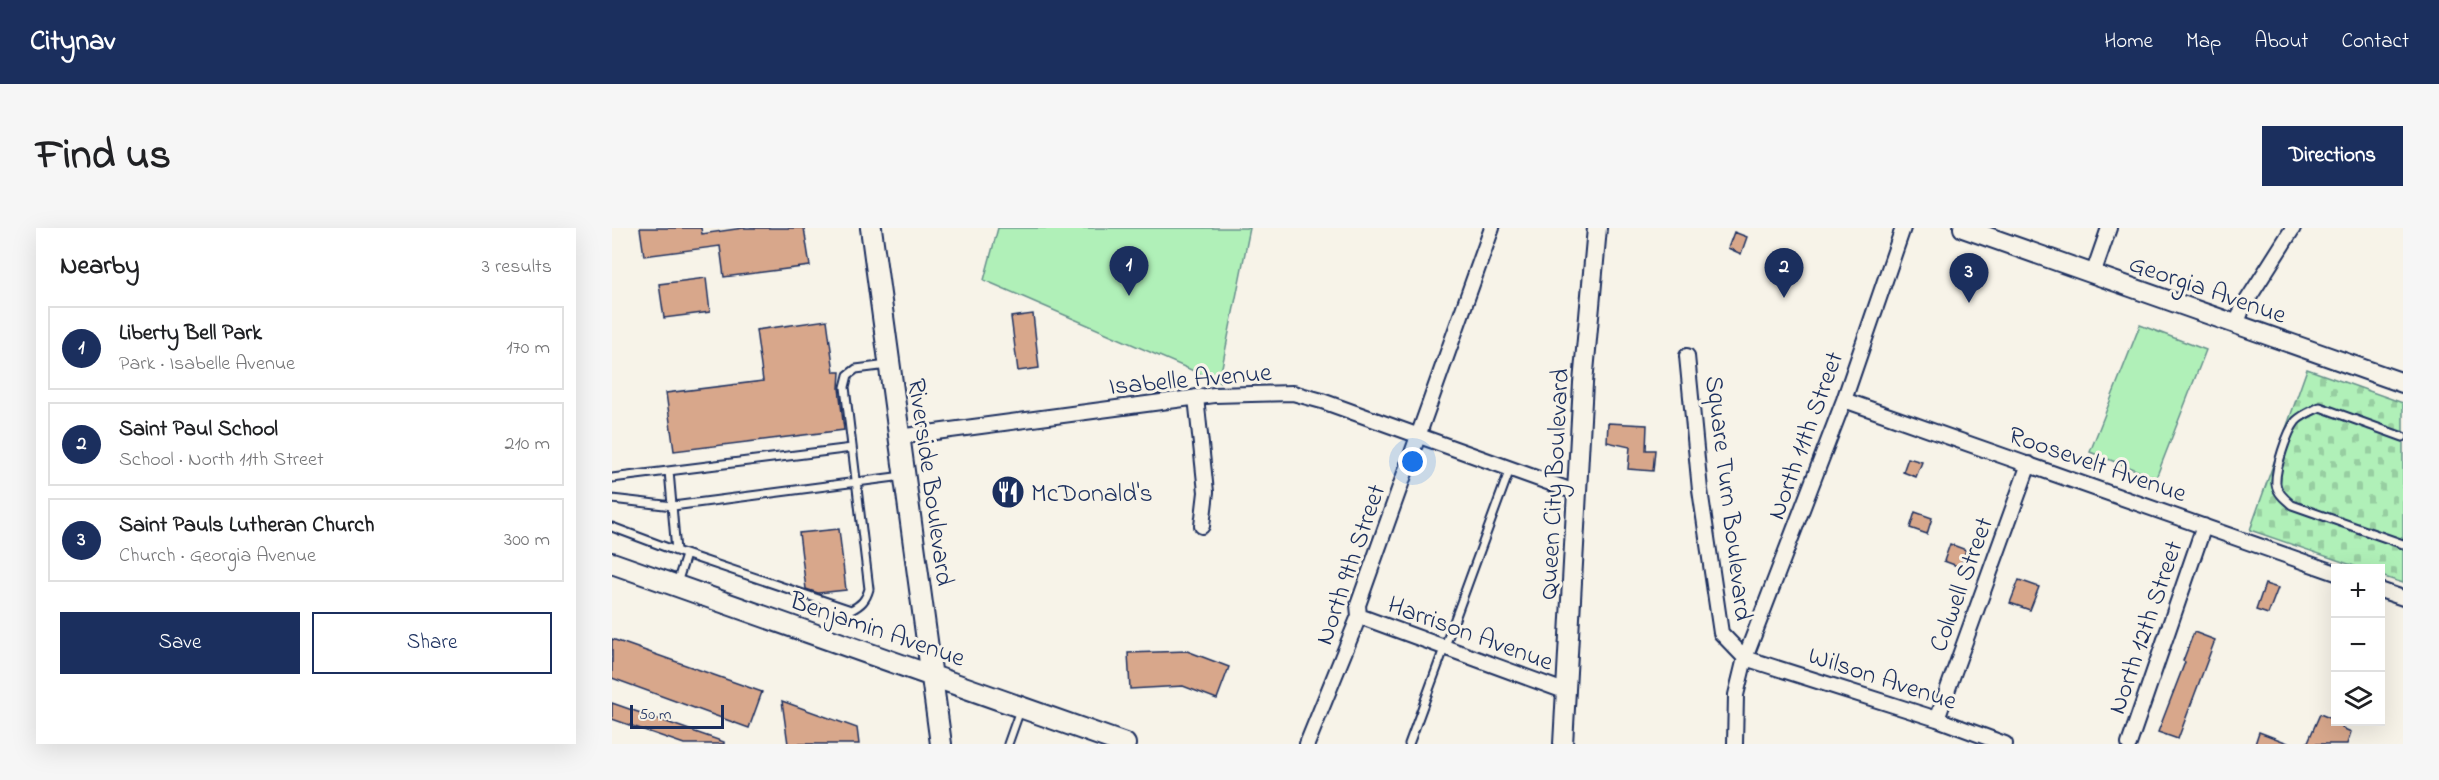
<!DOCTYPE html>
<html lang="en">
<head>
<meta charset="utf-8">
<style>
	:root { --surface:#fff; --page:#f6f6f6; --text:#202124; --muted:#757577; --line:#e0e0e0; --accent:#1b2f5e }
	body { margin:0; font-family:"Indie Flower",sans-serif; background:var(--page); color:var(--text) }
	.controls { position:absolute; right:18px; bottom:18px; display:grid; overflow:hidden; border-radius:0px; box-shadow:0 6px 24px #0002 }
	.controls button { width:54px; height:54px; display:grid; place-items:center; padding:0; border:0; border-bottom:2px solid var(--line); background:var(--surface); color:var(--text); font:30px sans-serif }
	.scale { position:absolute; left:18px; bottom:15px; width:94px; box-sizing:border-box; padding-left:6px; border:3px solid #1b2f5e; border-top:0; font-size:16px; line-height:21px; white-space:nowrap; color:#1b2f5e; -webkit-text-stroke:4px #f7f3e8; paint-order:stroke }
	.you { position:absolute; left:801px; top:234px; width:21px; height:21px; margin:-15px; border:4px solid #fff; border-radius:50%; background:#1a73e8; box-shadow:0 0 0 9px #1a73e833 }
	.badge { display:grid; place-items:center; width:39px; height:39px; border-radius:50%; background:var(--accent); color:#fff; font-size:20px; font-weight:700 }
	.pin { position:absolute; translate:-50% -50px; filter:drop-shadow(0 2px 3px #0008) }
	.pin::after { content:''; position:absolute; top:32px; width:21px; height:18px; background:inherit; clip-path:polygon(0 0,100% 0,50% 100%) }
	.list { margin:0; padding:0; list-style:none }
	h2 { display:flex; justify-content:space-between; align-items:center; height:78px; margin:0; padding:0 24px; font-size:26px }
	h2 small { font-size:20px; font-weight:400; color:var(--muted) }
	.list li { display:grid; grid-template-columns:39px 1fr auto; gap:18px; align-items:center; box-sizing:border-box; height:84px; margin:0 12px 12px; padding:0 12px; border:2px solid var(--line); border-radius:0px }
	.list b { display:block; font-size:22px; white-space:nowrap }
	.list p { margin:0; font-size:20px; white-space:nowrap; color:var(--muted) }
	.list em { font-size:20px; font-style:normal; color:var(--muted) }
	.actions { display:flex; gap:12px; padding:18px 24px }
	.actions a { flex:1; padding:14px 0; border:2px solid var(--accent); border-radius:0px; text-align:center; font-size:21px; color:var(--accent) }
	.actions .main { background:var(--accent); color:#fff }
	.icon { flex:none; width:33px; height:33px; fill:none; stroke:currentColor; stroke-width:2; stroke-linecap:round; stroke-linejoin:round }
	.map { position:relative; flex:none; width:1791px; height:516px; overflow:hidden; border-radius:0px }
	header { display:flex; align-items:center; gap:36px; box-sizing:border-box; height:84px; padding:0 30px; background:var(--accent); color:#fff }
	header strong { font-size:28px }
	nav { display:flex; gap:33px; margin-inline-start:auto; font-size:21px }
	.intro { display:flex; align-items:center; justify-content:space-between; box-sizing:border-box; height:144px; padding:0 36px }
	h1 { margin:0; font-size:42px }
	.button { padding:15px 27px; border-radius:0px; background:var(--accent); color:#fff; font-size:21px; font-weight:700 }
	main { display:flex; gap:36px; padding:0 36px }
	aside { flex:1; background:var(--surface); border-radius:0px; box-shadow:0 6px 24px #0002 }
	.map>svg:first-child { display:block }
	.green { fill:#b0f0b8; stroke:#66908b; stroke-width:1.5 }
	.cemetery { fill:url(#cemetery-stones); stroke:#66908b; stroke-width:1.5 }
	.building { fill:#d8a78b; stroke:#1b2f5e; stroke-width:1.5 }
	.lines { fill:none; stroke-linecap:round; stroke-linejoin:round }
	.service-casing { stroke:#1b2f5e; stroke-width:11 }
	.minor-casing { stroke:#1b2f5e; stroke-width:18 }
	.tertiary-casing { stroke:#1b2f5e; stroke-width:22 }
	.secondary-casing { stroke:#1b2f5e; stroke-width:24 }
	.service { stroke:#f7f3e8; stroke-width:7 }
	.minor { stroke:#f7f3e8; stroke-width:14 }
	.tertiary { stroke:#f7f3e8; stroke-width:18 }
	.secondary { stroke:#f7f3e8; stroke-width:20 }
	.labels { text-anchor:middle; stroke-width:6; stroke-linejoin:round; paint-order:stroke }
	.street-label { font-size:26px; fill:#1b2f5e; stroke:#f7f3e8 }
	.poi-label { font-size:26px; fill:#1b2f5e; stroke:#f7f3e8; text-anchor:start }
</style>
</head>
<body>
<header>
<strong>Citynav</strong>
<nav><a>Home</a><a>Map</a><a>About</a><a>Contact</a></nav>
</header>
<div class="intro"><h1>Find us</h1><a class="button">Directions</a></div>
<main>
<aside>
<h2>Nearby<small>3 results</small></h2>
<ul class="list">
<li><span class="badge">1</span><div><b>Liberty Bell Park</b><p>Park · Isabelle Avenue</p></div><em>170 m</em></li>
<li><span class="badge">2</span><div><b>Saint Paul School</b><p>School · North 11th Street</p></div><em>210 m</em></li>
<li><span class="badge">3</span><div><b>Saint Pauls Lutheran Church</b><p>Church · Georgia Avenue</p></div><em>300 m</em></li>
</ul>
<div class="actions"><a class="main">Save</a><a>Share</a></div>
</aside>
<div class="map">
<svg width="1791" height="516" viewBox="0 0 1791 516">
	<defs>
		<pattern id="cemetery-stones" width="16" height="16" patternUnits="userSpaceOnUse" patternTransform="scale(1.5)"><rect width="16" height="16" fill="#b0f0b8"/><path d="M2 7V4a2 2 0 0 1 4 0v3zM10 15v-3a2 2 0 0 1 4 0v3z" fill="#97cea1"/></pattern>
	</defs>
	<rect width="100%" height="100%" fill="#f7f3e8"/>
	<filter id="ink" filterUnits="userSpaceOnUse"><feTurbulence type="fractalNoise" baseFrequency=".0167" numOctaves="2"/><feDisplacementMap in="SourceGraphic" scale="12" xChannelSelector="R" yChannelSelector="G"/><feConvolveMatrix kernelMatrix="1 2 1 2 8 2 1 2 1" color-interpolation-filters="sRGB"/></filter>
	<g filter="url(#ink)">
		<!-- green -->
		<path class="green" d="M386,0h252l-31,154 -235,-102z
			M1528,97l66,25 -50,128 -66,-26z"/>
		<!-- cemetery -->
		<path class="cemetery" d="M1695,141l96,34v180l-22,-7 -1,-8h-20l-110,-38z"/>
		<!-- building -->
		<path class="building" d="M28,0h61l1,6 41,-6h61l6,38 -86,11 -4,-31 -76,10z
			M1122,4l13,5 -6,17 -13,-6z
			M94,50l4,34 -46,6 -5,-34z
			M421,86l6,54 -21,3 -7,-54z
			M215,92l7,52h6l-1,16 5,42 -170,21 -8,-58 97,-12 -7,-51z
			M996,195l39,2 -1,25h9l-2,21 -25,-2 2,-22 -23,-5z
			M1296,230l14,4 -6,15 -13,-5z
			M1303,284l17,6 -5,16 -17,-6z
			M227,301l7,61 -28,3 -12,-4 -7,-56z
			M1338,316l16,6 -6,17 -16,-6z
			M1407,352l20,7 -9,23 -20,-7z
			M1653,356l13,4 -10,26 -12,-4z
			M1582,404l21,8 -37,99 -20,-7 27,-70 -2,-1z
			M0,411l150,53 -13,36 -137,-50z
			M575,423l42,16 -12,32 -34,-13 -53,3 -2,-36z
			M170,473l75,27 2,16h-71z
			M0,475l112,39v2h-40l-72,-25z
			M1708,486l24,10 -2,4 9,4 -4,12h-40z
			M1647,504l29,11v1h-33z"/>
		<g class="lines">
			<defs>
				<path id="service" d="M1791,209l-83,-30c-8,4 -17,7 -24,14 -9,11 -21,48 -20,63 1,9 10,16 16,21l111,39
					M57,243l7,80
					M0,250l240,-30
					M0,271l61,7 230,-30
					M0,299l64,24 175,59c10,-5 15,-10 18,-21l-24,-202 3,-12 8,-6 32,-4
					M65,355l9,-28
					M396,516l12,-34
					M797,516l101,-275"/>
				<path id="minor" d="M1291,0l-59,172 -99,258 192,61 68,25
					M1481,46l16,-46
					M1624,97l7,-18 50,-79
					M1075,128l13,134 21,143 24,25 -9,37 -1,49
					M584,169l10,95 -4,34
					M1232,172l492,173
					M286,209l316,-42 79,-2 29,8 256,92
					M1768,362l23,8
					M747,388l208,76
					M1325,491l92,-255
					M695,516l52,-128 -1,-11 134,-377
					M1517,516l75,-218"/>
				<path id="tertiary" d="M1351,0l440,155
					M951,516l20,-361 14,-155"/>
				<path id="secondary" d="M259,0l70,516
					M0,335l513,181"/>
			</defs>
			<!-- service casing -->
			<use href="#service" class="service-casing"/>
			<!-- minor casing -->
			<use href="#minor" class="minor-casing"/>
			<!-- tertiary casing -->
			<use href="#tertiary" class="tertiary-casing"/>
			<!-- secondary casing -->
			<use href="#secondary" class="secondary-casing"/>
			<!-- service -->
			<use href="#service" class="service"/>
			<!-- minor -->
			<use href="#minor" class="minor"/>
			<!-- tertiary -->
			<use href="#tertiary" class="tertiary"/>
			<!-- secondary -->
			<use href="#secondary" class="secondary"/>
		</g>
	</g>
	<!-- icons -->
	<defs>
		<symbol id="restaurant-disc" viewBox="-11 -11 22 22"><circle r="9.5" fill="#1b2f5e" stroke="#f7f3e8"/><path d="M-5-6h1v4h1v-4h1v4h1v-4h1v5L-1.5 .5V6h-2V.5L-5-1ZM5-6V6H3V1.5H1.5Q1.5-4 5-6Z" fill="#fff"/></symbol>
	</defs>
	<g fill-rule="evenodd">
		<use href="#restaurant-disc" x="377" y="245" width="38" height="38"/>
	</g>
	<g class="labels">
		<!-- street labels -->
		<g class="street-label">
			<text transform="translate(1596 60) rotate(19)" y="9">Georgia Avenue</text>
			<text transform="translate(578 150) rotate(-5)" y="9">Isabelle Avenue</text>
			<text transform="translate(1192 207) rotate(-70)" y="9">North 11th Street</text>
			<text transform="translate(1486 235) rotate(19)" y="9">Roosevelt Avenue</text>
			<text transform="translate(320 254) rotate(82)" y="9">Riverside Boulevard</text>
			<text transform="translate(941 256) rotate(-87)" y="9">Queen City Boulevard</text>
			<text transform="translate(1118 270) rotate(83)" y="9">Square Turn Boulevard</text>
			<text transform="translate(737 336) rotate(-71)" y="9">North 9th Street</text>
			<text transform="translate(1348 356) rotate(-70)" y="9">Colwell Street</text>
			<text transform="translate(1532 399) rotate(-71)" y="9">North 12th Street</text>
			<text transform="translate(266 400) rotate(19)" y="9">Benjamin Avenue</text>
			<text transform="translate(859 404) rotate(20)" y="9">Harrison Avenue</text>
			<text transform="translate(1271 449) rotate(18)" y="9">Wilson Avenue</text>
		</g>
		<!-- poi labels -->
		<g class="poi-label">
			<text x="419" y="273">McDonald's</text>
		</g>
	</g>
</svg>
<div class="controls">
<button>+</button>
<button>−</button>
<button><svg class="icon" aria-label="layers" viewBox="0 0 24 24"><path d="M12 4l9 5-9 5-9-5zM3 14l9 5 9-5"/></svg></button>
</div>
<div class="scale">50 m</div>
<div class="you"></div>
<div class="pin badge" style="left:517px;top:68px">1</div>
<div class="pin badge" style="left:1172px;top:70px">2</div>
<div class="pin badge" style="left:1357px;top:75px">3</div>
</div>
</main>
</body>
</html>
